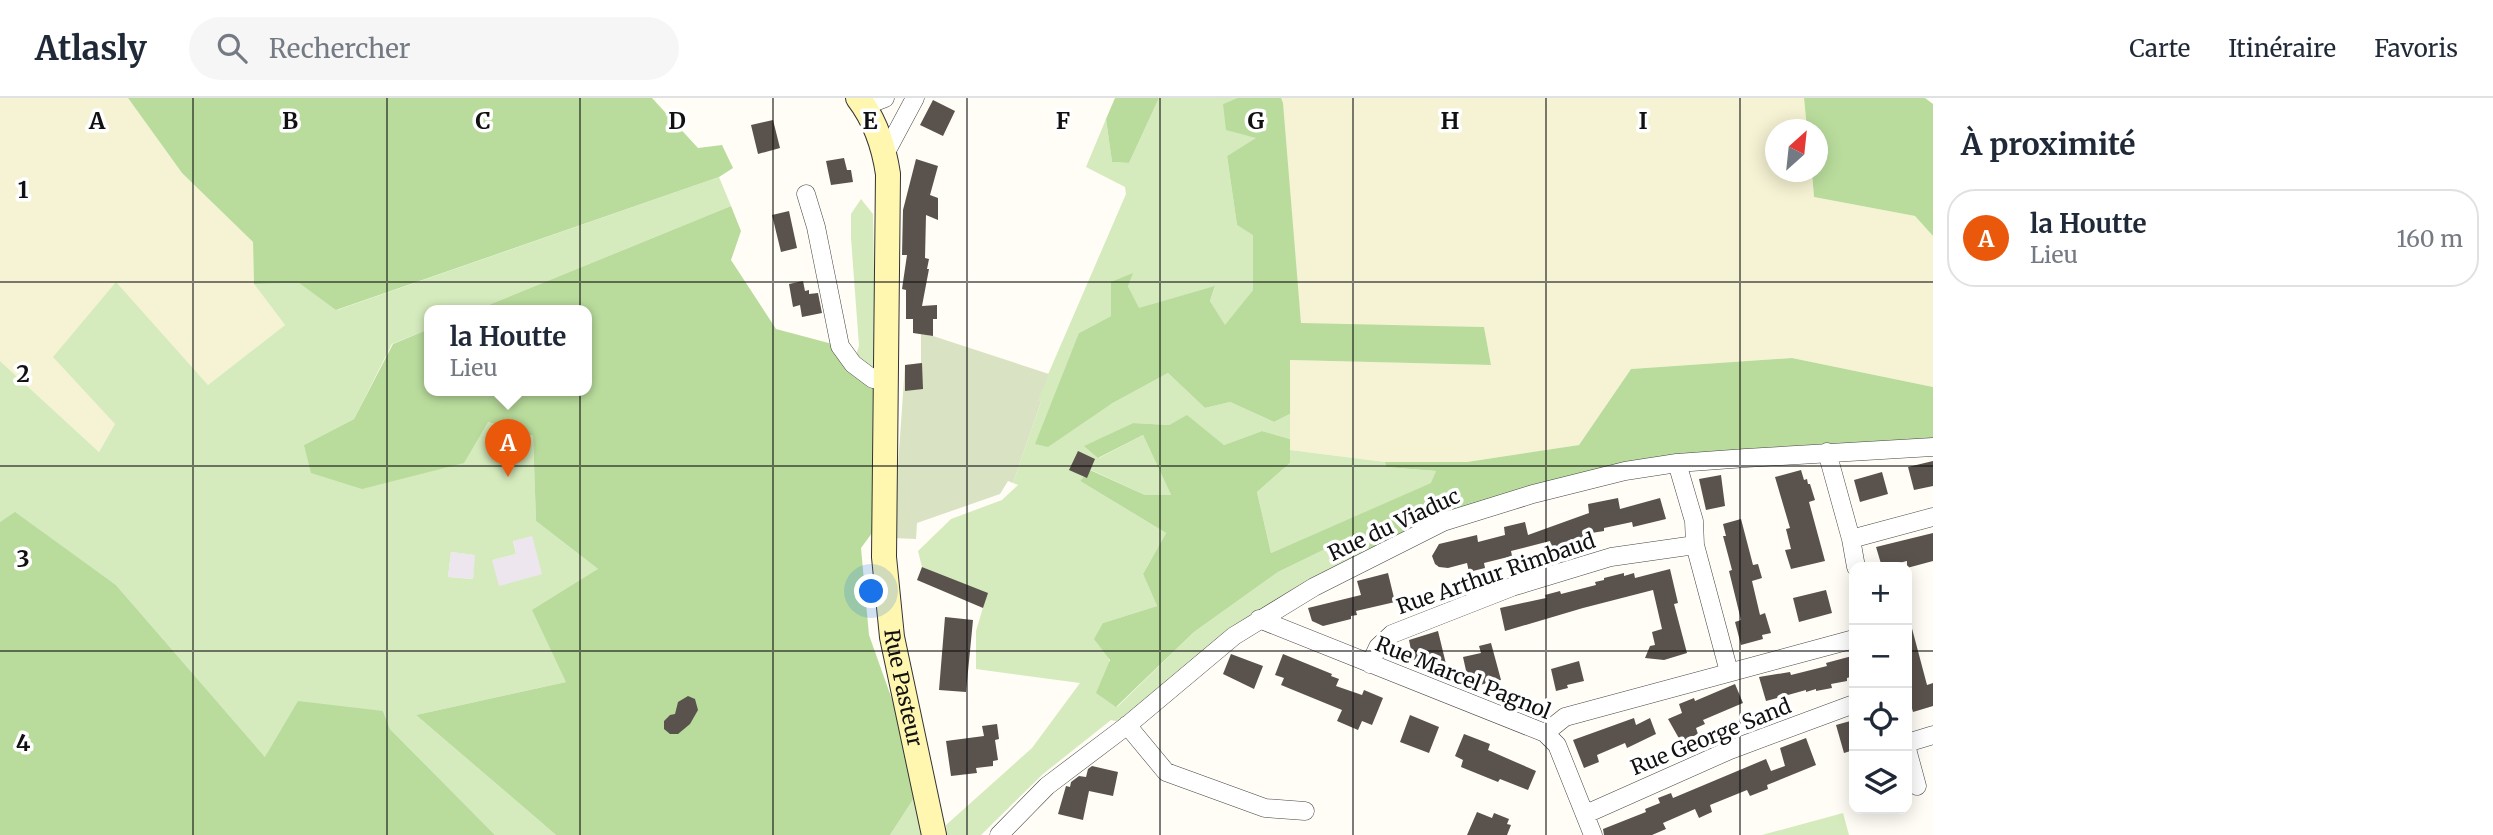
<!DOCTYPE html>
<html lang="fr">
<head>
<meta charset="utf-8">
<style>
	:root { --surface:#fff; --page:#f6f6f7; --text:#1f2937; --muted:#747a83; --line:#e0e1e3; --accent:#ea580c }
	body { margin:0; font-family:Merriweather,serif; background:var(--page); color:var(--text) }
	.controls { position:absolute; right:21px; bottom:21px; display:grid; overflow:hidden; border-radius:14px; box-shadow:0 4px 18px #0003 }
	.controls button { width:63px; height:63px; display:grid; place-items:center; padding:0; border:0; border-bottom:2px solid var(--line); background:var(--surface); color:var(--text); font:35px sans-serif }
	.compass { position:absolute; left:1765px; top:21px; width:63px; height:63px; border-radius:50%; background:var(--surface); box-shadow:0 4px 18px #0003; rotate:27deg }
	.you { position:absolute; left:872px; top:494px; width:24px; height:24px; margin:-18px; border:5px solid #fff; border-radius:50%; background:#1a73e8; box-shadow:0 0 0 10px #1a73e833 }
	.badge { display:grid; place-items:center; width:46px; height:46px; border-radius:50%; background:var(--accent); color:#fff; font-size:23px; font-weight:700 }
	.pin { position:absolute; translate:-50% -58px; filter:drop-shadow(0 2px 4px #0008) }
	.pin::after { content:''; position:absolute; top:37px; width:24px; height:21px; background:inherit; clip-path:polygon(0 0,100% 0,50% 100%) }
	.popup { position:absolute; left:424px; top:207px; width:168px; height:91px; box-sizing:border-box; display:grid; place-content:center; border-radius:14px; background:var(--surface); filter:drop-shadow(0 2px 5px #0005); font-size:23px; white-space:nowrap; color:var(--muted) }
	.popup b { font-size:26px; color:var(--text) }
	.popup::after { content:''; position:absolute; left:50%; top:100%; margin-left:-14px; border:14px solid transparent; border-top-color:var(--surface) }
	.list { margin:0; padding:0; list-style:none }
	h2 { display:flex; justify-content:space-between; align-items:center; height:91px; margin:0; padding:0 28px; font-size:30px }
	h2 small { font-size:23px; font-weight:400; color:var(--muted) }
	.list li { display:grid; grid-template-columns:46px 1fr auto; gap:21px; align-items:center; box-sizing:border-box; height:98px; margin:0 14px 14px; padding:0 14px; border:2px solid var(--line); border-radius:28px }
	.list b { display:block; font-size:26px; white-space:nowrap }
	.list p { margin:0; font-size:23px; white-space:nowrap; color:var(--muted) }
	.list em { font-size:23px; font-style:normal; color:var(--muted) }
	.icon { flex:none; width:38px; height:38px; fill:none; stroke:currentColor; stroke-width:2; stroke-linecap:round; stroke-linejoin:round }
	.map { position:relative; flex:none; width:1933px; height:737px; overflow:hidden }
	header { display:flex; align-items:center; gap:42px; box-sizing:border-box; height:98px; padding:0 35px; background:var(--surface); border-bottom:2px solid var(--line) }
	header strong { font-size:33px }
	nav { display:flex; gap:38px; margin-inline-start:auto; font-size:24px }
	.search { width:490px; height:63px; background:var(--page); display:flex; align-items:center; gap:18px; box-sizing:border-box; padding:0 24px; border-radius:38px; color:var(--muted); font-size:26px }
	main { display:flex }
	aside { flex:1; background:var(--surface) }
	.map>svg:first-child { display:block }
	.industrial { fill:#eee6ef }
	.farmland { fill:#f6f3d4 }
	.green { fill:#d5ebbd; fill-rule:evenodd }
	.forest { fill:#b9dc9c }
	.cemetery { fill:#d9e3c4 }
	.building { fill:#5a524d }
	.lines { fill:none; stroke-linecap:round; stroke-linejoin:round }
	.minor-casing { stroke:#444; stroke-width:19 }
	.secondary-casing { stroke:#333; stroke-width:26 }
	.minor { stroke:#fff; stroke-width:18 }
	.secondary { stroke:#fff6b0; stroke-width:24 }
	.grid { fill:none; stroke:#111; stroke-width:2; stroke-opacity:0.55 }
	.labels { text-anchor:middle; stroke-width:7; stroke-linejoin:round; paint-order:stroke }
	.street-label { font-size:21px; fill:#111; stroke:#fff }
	.grid-label { font-size:23px; text-anchor:middle; font-weight:bold; fill:#111; stroke:#fff; stroke-width:7; stroke-linejoin:round; paint-order:stroke }
</style>
</head>
<body>
<header>
<strong>Atlasly</strong>
<div class="search"><svg class="icon" aria-label="search" viewBox="0 0 24 24"><circle cx="10" cy="10" r="6"/><path d="M15 15l6 6"/></svg>Rechercher</div>
<nav><a>Carte</a><a>Itinéraire</a><a>Favoris</a></nav>
</header>
<main>
<div class="map">
<svg width="1933" height="737" viewBox="0 0 1933 737">
	<rect width="100%" height="100%" fill="#fffdf5"/>
	<!-- industrial -->
	<path class="industrial" d="M532,437l11,39 -45,13 -7,-27 25,-6 -3,-14z
		M451,454l25,3 -3,24 -25,-2z"/>
	<!-- farmland -->
	<path class="farmland" d="M0,0h128l54,75 71,69 1,42 31,41 -77,60 -92,-102 -1,141 -16,28 -99,-91z
		M1281,0h523l3,31 -31,1v42h36l2,25 101,19 18,20v151l-141,-29 -161,11 -52,76 -112,17h-82l-95,-12v-90l201,5 -7,-38 -183,-3z"/>
	<!-- green -->
	<path class="green" d="M1159,0h78l-14,6 34,34 -30,18 10,69 16,9v56l-28,36 -15,-25 5,-14 -76,22 -11,-23 -17,30 -32,17 32,71 57,-31 37,35 25,-6 44,20 16,-8v25l-28,-8 -38,14 -37,-29 -18,9 -36,-2 -48,23 14,12 44,-23 28,60h-26l-54,-25 -11,11 86,52 -23,41 14,32 -54,17 14,84 77,-75 84,-60 68,-33 36,14 -68,34 -185,137 -18,-4 -68,54 -62,61h-34l-1,-10 86,-77 48,-65 -104,-14v-38l11,-37 -65,-27 -4,-16 33,-32 51,-19 16,-15 -5,-2 28,-81 -4,-2 89,-206 -1,-7 -39,-20 20,-48 6,43 17,1z
		M719,79l12,29 -257,105h-45v18l-37,15 -38,75 -50,26 184,-23 45,14 3,85 62,48 -32,113 -150,33 140,120h-61l-105,-106 -7,-18 -117,47 -150,-173 -101,-72 -15,9v-161l99,91 16,-28 -62,-67 63,-75 92,103 77,-60 -31,-41 45,-1 38,27zM532,438l10,38 -43,12 -7,-26 24,-6 -3,-13zM451,454l24,3 -2,24 -25,-2z
		M861,101l12,15 3,166 -23,-16 6,-18 -8,-108v-24z
		M1290,352l95,12 1,5 50,4 -4,12 -161,70 -14,-61 33,-29z
		M914,700l4,7 4,30h-32z
		M1843,715l6,22h-87z"/>
	<!-- forest -->
	<path class="forest" d="M128,0h524l46,50 24,-3 11,23 -14,9 -383,133 -37,-27 -45,1 -1,-42 -71,-69z
		M1115,0h44l-30,65 -17,-1 -6,-43z
		M1237,0h44l2,5 18,220 183,4 7,38 -201,-5v54l-16,8 -44,-20 -25,6 -37,-35 -57,31 -63,43 -13,-3 44,-111 32,-17v-34l22,-9 -5,13 11,22 76,-22 -5,15 15,24 28,-35v-55l-16,-10 -10,-69 29,-18 -30,-8 -3,-26z
		M1804,0h121l8,6v132l-18,-20 -101,-19 -2,-25h6v-42l-11,-1z
		M731,108l10,25 -10,29 45,69 64,17 33,33 -1,154 -11,15 8,87 26,73 19,90 -24,37h-334l-140,-120 150,-33 -34,-72 66,-41 -62,-48 -3,-85 -45,-14 -24,41 -102,26 -51,-16 -7,-28 50,-26 39,-75 36,-15v62h158v-80h-113z
		M1792,260l141,29v60l-187,11 -213,36 -151,59 -36,-14 -68,33 -84,60 -78,75 -20,-14 14,-33 -16,-21 9,-16 54,-17 -14,-32 23,-41 -86,-52 10,-11 55,25h26l-28,-60 -45,23 -14,-12 49,-23 36,2 18,-10 37,30 38,-14 28,8v24l-33,29 14,61 160,-70 5,-12 -50,-4 -1,-5h82l112,-17 52,-76z
		M15,414l101,73 149,172 33,-56 85,10 7,18 105,106h-495v-313z"/>
	<!-- cemetery -->
	<path class="cemetery" d="M921,236l12,2 116,38 -11,26 3,2 -28,81 -5,-2 -8,13 -83,29 -1,16 -23,-1 12,-173 16,-2z"/>
	<!-- building -->
	<path class="building" d="M933,2l22,11 -12,25 -23,-11z
		M773,22l7,28 -22,6 -7,-29z
		M844,60l3,12h4l2,12 -22,3 -5,-24z
		M916,61l22,7 -8,29 8,3v22l-12,-5 -1,43 4,1 -2,10h2l-7,37 15,-1v14h-4v17l-20,-3v-14h-7v-29l-4,-1 5,-34h-5l1,-45z
		M789,113l8,37 -16,4 -9,-37z
		M803,183l2,10 4,-1v4l9,-1 4,20 -20,4 -2,-12 -7,2 -4,-23z
		M922,265l1,26 -18,2v-26z
		M1078,353l17,8 -8,19 -18,-8z
		M1933,363v25l-19,4 -6,-23z
		M1801,372l3,10 3,-1 1,5h2l5,16 -6,2 16,59 -34,8 -6,-19 6,-1 -5,-20 4,-1 -15,-51z
		M1882,374l6,22 -28,8 -6,-22z
		M1721,377l4,31 -19,4 -7,-31z
		M1618,400l2,11 40,-11 6,21 -33,8 -1,-5 -28,6v3l-19,3 1,3 -34,12 -2,-8 -39,10 1,5 -28,7 1,5 -16,4 -2,-9 -19,5 -9,-1 -4,-3 -3,-8 7,-12 38,-9 1,7 27,-7 -1,-8 21,-5 3,13 61,-22 -1,-9z
		M1741,421l12,46 5,-1 4,14 -10,3 8,34 5,-2 6,20 -9,2 1,4 -22,6 -6,-23 6,-2 -12,-49 3,-1 -9,-34h3l-3,-12z
		M1933,435v28l-26,7v-7l-25,6 -6,-20z
		M922,469l66,26 -5,15 -66,-28z
		M1670,471l8,34 -4,1 13,49 -23,7 -19,-2 5,-12 5,-1 -3,-13 10,-3 -9,-39 -70,18 -78,23 -5,-23 46,-10 -1,-3 15,-4 1,3 35,-9 -1,-3 9,-2v-2l20,-5v3l10,-3 1,5z
		M1388,475l7,29 -39,9 1,4 -6,1v3l-28,7 -11,-5 -4,-13 53,-13 -4,-14z
		M1826,492l6,23 -33,9 -6,-24z
		M945,519l28,3 -7,72 -27,-2z
		M1907,523h3l17,64 6,-2v23l-20,6 -6,-21z
		M1438,533l8,33 -19,5 -3,-12 -11,3 -4,-20z
		M1491,545l10,37 -26,6 -2,-8 -6,-3 -4,-18 18,-4 -2,-7z
		M1231,556l32,12 -9,23 -31,-15z
		M1283,556l49,20 -1,2 8,3 -3,7 26,9 2,-5 19,8 -11,27 -10,-4 -4,9 -21,-9 5,-11 -61,-25 3,-7 -9,-3z
		M1852,558l2,20 -7,2v3l-16,3 1,4 -16,3v-2l-10,3v-2l-40,11 -7,-24 31,-5 1,3 36,-9 -1,-3z
		M1579,563l5,20 -17,4 1,3 -12,3 -5,-22z
		M1735,586l8,19 -40,17 2,4 -9,4 2,6 -17,8 -13,-23 14,-6 -3,-9 15,-6 1,3z
		M688,598l7,3 3,11 -8,14 -12,10h-8l-6,-5v-8l6,-6 5,-1 3,-12z
		M1410,617l29,12 -10,26 -29,-11z
		M1634,620l2,7 14,-7 6,16 -29,14 -2,-5 -28,12 2,7 -15,6 -11,-28z
		M1854,622v30l-10,3 -8,-28z
		M997,626l2,15 -4,1 3,20 -5,1v5l-17,2 1,5 -26,3 -5,-35 38,-5 -2,-10z
		M1464,636l26,10 -2,6 48,21 -8,19 -28,-11 -2,3 -37,-15 2,-7 -8,-4z
		M1806,640l10,27 -49,20 1,4 -18,7 -3,-6 -37,15 2,7 -13,6 -4,-9 -32,14 3,6 -14,6h-48l-1,-6 43,-17 -1,-3 15,-6 -2,-5 13,-5 2,5 93,-39 5,12 14,-5 -5,-18z
		M1092,668l26,6 -5,24 -24,-5 -6,29 -25,-6 8,-28 4,1 1,-5 8,-6 7,1 2,-8z
		M1477,714l15,6 2,-5 15,6 -2,5 4,1 -4,10h-40z"/>
	<g class="lines">
		<defs>
			<path id="minor" d="M864,8l21,-8
				M885,56l30,-56
				M806,96l10,33 24,119 13,18 20,15 14,1
				M1827,354l24,87
				M1677,365l17,58 1,24 34,127
				M1856,469l-5,-28 82,-22
				M1259,521l286,114 12,12 36,90
				M1370,566l8,-17 14,-13 120,-47 99,-30 84,-12
				M1127,627l39,47 99,36 40,3
				M1545,635l20,-16 289,-78
				M1907,645l26,-8
				M1907,651l10,37
				M1586,716l144,-64 124,-46
				M999,737l48,-49 82,-62 105,-88 80,-49 129,-65 90,-28 92,-23 52,-8 69,-5 187,-11"/>
			<g id="secondary">
				<path id="s1" d="M858,0c17,22 26,49 30,76l-4,383 8,80 42,198"/>
			</g>
		</defs>
		<!-- minor casing -->
		<use href="#minor" class="minor-casing"/>
		<!-- secondary casing -->
		<use href="#secondary" class="secondary-casing"/>
		<!-- minor -->
		<use href="#minor" class="minor"/>
		<!-- secondary -->
		<use href="#secondary" class="secondary"/>
	</g>
	<!-- grid -->
	<path class="grid" d="M193,0v737M387,0v737M580,0v737M773,0v737M967,0v737M1160,0v737M1353,0v737M1546,0v737M1740,0v737M0,184h1933M0,368h1933M0,553h1854M1907,553h26"/>
	<g class="labels">
		<!-- street labels -->
		<g class="street-label">
			<text transform="translate(1394 427) rotate(-25)" y="7">Rue du Viaduc</text>
			<text transform="translate(1496 476) rotate(-19)" y="7">Rue Arthur Rimbaud</text>
			<text transform="translate(1463 580) rotate(22)" y="7">Rue Marcel Pagnol</text>
			<text dy="7" stroke="none"><textPath href="#s1" startOffset="598">Rue Pasteur</textPath></text>
			<text transform="translate(1711 639) rotate(-22)" y="7">Rue George Sand</text>
		</g>
	</g>
	<g class="grid-label">
		<text x="97" y="31">A</text>
		<text x="290" y="31">B</text>
		<text x="483" y="31">C</text>
		<text x="677" y="31">D</text>
		<text x="870" y="31">E</text>
		<text x="1063" y="31">F</text>
		<text x="1256" y="31">G</text>
		<text x="1450" y="31">H</text>
		<text x="1643" y="31">I</text>
		<text x="23" y="100">1</text>
		<text x="23" y="284">2</text>
		<text x="23" y="469">3</text>
		<text x="23" y="653">4</text>
	</g>
</svg>
<div class="controls">
<button>+</button>
<button>−</button>
<button><svg class="icon" aria-label="locate" viewBox="0 0 24 24"><circle cx="12" cy="12" r="6"/><path d="M12 2v4M12 18v4M2 12h4M18 12h4"/></svg></button>
<button><svg class="icon" aria-label="layers" viewBox="0 0 24 24"><path d="M12 4l9 5-9 5-9-5zM3 14l9 5 9-5"/></svg></button>
</div>
<svg class="compass" viewBox="-18 -18 36 36"><path d="M0-13l5 13h-10z" fill="#e53935"/><path d="M0 13l5-13h-10z" fill="#747a83"/></svg>
<div class="you"></div>
<div class="pin badge" style="left:508px;top:379px">A</div>
<div class="popup"><b>la Houtte</b>Lieu</div>
</div>
<aside>
<h2>À proximité<small></small></h2>
<ul class="list">
<li><span class="badge">A</span><div><b>la Houtte</b><p>Lieu</p></div><em>160 m</em></li>
</ul>
</aside>
</main>
</body>
</html>
